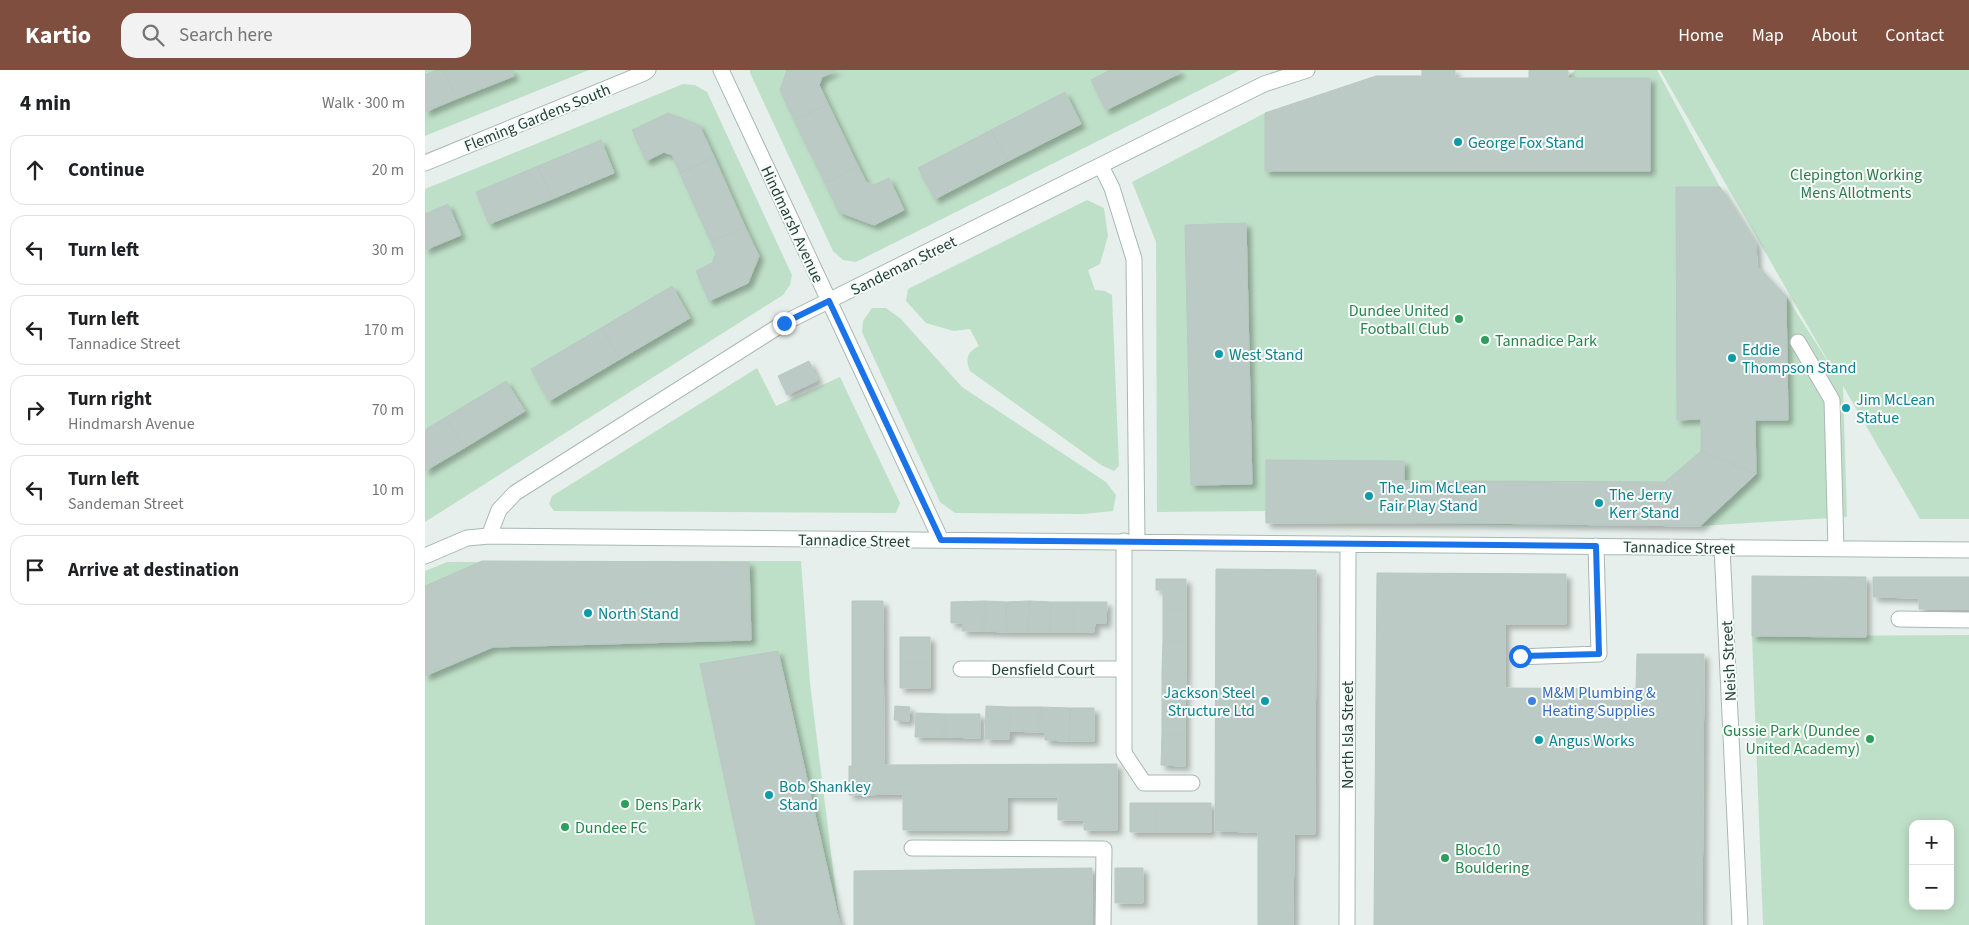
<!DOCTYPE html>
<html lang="en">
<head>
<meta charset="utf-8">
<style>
	:root { --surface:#fff; --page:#f2f2f2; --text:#202124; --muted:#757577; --line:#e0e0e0; --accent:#7f4e3f }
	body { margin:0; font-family:"Source Sans 3",sans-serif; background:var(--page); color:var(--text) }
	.controls { position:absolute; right:15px; bottom:15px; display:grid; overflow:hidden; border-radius:10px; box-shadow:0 2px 12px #0003 }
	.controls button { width:45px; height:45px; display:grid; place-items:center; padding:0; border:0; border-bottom:1px solid var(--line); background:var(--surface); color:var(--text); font:25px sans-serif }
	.stop { position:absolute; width:15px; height:15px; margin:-11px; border:4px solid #1a73e8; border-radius:50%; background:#fff }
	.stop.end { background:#1a73e8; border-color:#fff; box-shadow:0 1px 5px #0008 }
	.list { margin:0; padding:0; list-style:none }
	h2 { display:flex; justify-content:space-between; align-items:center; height:65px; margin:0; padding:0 20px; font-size:21px }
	h2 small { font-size:16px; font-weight:400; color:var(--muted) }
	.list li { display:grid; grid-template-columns:32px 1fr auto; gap:15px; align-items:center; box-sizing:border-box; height:70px; margin:0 10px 10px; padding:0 10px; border:1px solid var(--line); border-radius:15px }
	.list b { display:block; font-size:19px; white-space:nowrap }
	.list p { margin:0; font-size:16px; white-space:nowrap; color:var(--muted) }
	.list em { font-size:16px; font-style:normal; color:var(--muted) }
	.icon { flex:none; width:28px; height:28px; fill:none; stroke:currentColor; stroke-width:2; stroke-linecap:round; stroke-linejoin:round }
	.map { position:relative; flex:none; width:1544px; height:855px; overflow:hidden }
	header { display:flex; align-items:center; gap:30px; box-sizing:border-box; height:70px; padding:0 25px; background:var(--accent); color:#fff }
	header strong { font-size:24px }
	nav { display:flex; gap:28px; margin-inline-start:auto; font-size:18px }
	.search { width:350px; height:45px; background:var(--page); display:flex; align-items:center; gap:12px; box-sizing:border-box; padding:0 18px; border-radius:15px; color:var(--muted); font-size:19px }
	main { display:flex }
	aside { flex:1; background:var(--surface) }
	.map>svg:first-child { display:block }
	.green { fill:#bfe0c8; fill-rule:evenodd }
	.building { fill:#bbcac4; stroke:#b8c9c2; filter:url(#shadow) }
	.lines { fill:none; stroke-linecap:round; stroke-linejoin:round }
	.minor-casing { stroke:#a8b8b2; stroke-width:17 }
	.minor { stroke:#fff; stroke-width:15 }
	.route { stroke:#1a73e8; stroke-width:6 }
	.culture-dot { fill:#0f9aa8; stroke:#f7fbf9; stroke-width:2 }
	.leisure-dot { fill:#2e9e5b; stroke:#f7fbf9; stroke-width:2 }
	.shop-dot { fill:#3f7fe0; stroke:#f7fbf9; stroke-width:2 }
	.labels { text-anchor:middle; stroke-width:4; stroke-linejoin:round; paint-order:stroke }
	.street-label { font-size:16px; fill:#24423a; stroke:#f7fbf9 }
	.culture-label { font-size:16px; fill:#0d838f; stroke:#f7fbf9; text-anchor:start }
	.park-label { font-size:16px; fill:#2d7a4b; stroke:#f7fbf9 }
	.leisure-label { font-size:16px; fill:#27864d; stroke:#f7fbf9; text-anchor:start }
	.shop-label { font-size:16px; fill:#366cbe; stroke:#f7fbf9; text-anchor:start }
</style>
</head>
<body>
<header>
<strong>Kartio</strong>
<div class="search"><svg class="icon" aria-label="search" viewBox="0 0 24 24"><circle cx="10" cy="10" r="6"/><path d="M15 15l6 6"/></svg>Search here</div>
<nav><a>Home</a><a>Map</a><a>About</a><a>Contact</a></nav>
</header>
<main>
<aside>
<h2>4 min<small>Walk · 300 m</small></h2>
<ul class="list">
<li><svg class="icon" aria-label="ahead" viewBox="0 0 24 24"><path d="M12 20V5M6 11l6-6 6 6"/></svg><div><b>Continue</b></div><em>20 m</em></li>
<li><svg class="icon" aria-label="left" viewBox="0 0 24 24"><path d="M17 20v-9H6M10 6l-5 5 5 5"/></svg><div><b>Turn left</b></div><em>30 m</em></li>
<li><svg class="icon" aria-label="left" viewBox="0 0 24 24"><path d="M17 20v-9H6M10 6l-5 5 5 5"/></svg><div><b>Turn left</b><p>Tannadice Street</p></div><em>170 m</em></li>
<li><svg class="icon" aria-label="right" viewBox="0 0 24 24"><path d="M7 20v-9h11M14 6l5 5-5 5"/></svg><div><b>Turn right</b><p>Hindmarsh Avenue</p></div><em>70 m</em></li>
<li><svg class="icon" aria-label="left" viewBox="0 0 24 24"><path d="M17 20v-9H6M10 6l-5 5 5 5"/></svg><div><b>Turn left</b><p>Sandeman Street</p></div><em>10 m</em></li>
<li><svg class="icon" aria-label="arrive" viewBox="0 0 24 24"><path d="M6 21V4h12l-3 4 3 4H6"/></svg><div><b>Arrive at destination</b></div></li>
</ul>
</aside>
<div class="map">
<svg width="1544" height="855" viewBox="0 0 1544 855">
	<defs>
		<filter id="shadow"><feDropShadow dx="4.5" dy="4.5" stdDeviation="2.5" flood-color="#0004"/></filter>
	</defs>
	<rect width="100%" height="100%" fill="#e6efeb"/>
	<!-- green -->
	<path class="green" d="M0,0h164l-164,66z
		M325,0h490l-384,192 -13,-2 -10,-9 -83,-178z
		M997,0h33v8h74v-8h39v7l7,-7h82l63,117 36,56 1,23 29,30 46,72 -172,-298h309v449h-49l-77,-133 4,131 -147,9 -434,-3 -1,-12 -108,1 -1,-270 -24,-60 133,-69 111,-37h46z
		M258,14l12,1 12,7 85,183 -2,10 -7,10 -358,227v-333z
		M662,130l17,8 4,28 -8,28 -12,6 7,20 10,1 7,4 7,171 -5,5 -13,-6 -131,-94c-5,-12 -3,-19 9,-25l-9,-17 -16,2 -28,-8 -20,-22 2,-12z
		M447,238h14l14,10 62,69 144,95 10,13 -3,16 -29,3 -129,-1 -15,-11 -78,-170 1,-11z
		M332,298l19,38 64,-29 60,126 -4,10 -342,-2 -5,-7 3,-8z
		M376,491l9,122 30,242h-415v-354l22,-9z
		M1544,565v290h-206l-11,-289zM1488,754h37v82h-37z"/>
	<!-- building -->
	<path class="building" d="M11,0h8l12,29 -31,13v-37z
		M19,0h68l2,6 -58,23z
		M362,0h49l-14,7 -3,8 9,19 -34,16 -14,-30z
		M685,0h69l1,3 -74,37 -15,-30z
		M997,0h33v8h74v-8h39v8h82v93h-385v-58l111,-37h46z
		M640,22l16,32 -73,37 -17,-31z
		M403,34l30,62 -33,17 -31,-63z
		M243,43l31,12 15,32 -34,16 -8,-18 -8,-3 -18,9 -14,-31z
		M566,60l17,31 -73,38 -17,-31z
		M176,70l13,33 -62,26 -14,-33z
		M289,87l31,70 -34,15 -31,-69z
		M113,96l14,33 -63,25 -13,-32z
		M433,96l8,16 8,3 15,-7 15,32 -30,15 -35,-13 -14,-29z
		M1251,117h44l36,56 1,23 29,30 2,124h-33l1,54 -55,-23v-32l-24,1z
		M23,134l13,31 -36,15v-36z
		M821,153l6,261 -61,1 -6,-260z
		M320,157l14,29 -11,27 -39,18 -13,-30 16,-8 4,-10 -5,-11z
		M247,216l18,32 -70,41 -19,-31z
		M176,258l19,31 -71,42 -18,-32z
		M384,291l9,19 -31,15 -9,-19z
		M81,311l19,30 -61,37 -18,-31z
		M21,347l18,31 -39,23v-41z
		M1276,381l55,23 -56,52 -227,-3v-42l192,1z
		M841,390l138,1v20h69v42h-207z
		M57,491l267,1 2,78 -258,7 -68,29v-90z
		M791,499l100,1 -1,264h-21l-1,91h-35v-93l-43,-1z
		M952,503l189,1v50h-61v64l131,1 1,-35h67l-2,271h-328z
		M1327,506l114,1v60l-114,-1z
		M1448,507h96v32h-50v-11l-46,-1z
		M731,509h30v31h-23v-20h-7z
		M427,531h31l1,164 233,-1v66h-33v-10h-26v-23h-51v33h-104v-36l-54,1v-29h3z
		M560,531l-1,30h-22l1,-8h-12v-21z
		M560,531l21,1 1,30 -23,-1z
		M604,531l-1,31h-21l-1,-30z
		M604,531l22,1 -1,30h-22z
		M626,532h22v30h-23z
		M648,532h34l-1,21h-11l-1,9h-21z
		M738,540h23v31h-23z
		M475,567h30v25h-30z
		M738,571h23v31h-24z
		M353,581l62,274h-84l-56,-261z
		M475,592h30v26h-30z
		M737,602h24l-1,31h-23z
		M737,633h23v31h-23z
		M470,636l15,1 -1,14 -15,-1z
		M561,636l24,1 -1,32h-24z
		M585,637h30l-1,25 -30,-1z
		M615,637l30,1 -1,33 -24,-1v-8h-6z
		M645,638h24v33h-25z
		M491,643l29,1 -1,23h-29z
		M520,644h35v24l-36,-1z
		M737,664h23v32l-24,-1z
		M705,733h27v29h-27z
		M732,733h27v29h-27z
		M759,733h27v29h-27z
		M667,798v57h-238v-54z
		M690,798h28v35h-28z"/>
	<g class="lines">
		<defs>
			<path id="minor" d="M296,0l220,470
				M0,93l219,-90 4,-3
				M676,96l11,22 22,71 3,283
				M1373,272l34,58 4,149
				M64,466l1480,14
				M699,471v212l20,30h48
				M1297,477l18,378
				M0,486l42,-18 22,-2 10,-26 16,-17 269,-170 480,-239 43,-14
				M1474,549l70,1
				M1095,587l79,-3 -3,-108
				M536,599h163
				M487,778l192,1 -1,76
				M922,855l1,-381"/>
		</defs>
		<!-- minor casing -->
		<use href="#minor" class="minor-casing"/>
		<!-- minor -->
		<use href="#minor" class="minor"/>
	</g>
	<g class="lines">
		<!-- route -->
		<path class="route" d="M359,253l45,-22 112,239 655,6 3,108 -79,2"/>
	</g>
	<!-- markers -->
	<g class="culture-dot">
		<circle cx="1033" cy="72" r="5"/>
		<circle cx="794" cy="284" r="5"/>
		<circle cx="1307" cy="288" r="5"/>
		<circle cx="1421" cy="338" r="5"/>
		<circle cx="944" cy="426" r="5"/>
		<circle cx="1174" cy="433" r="5"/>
		<circle cx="163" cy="543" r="5"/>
		<circle cx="840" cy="631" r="5"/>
		<circle cx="1114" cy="670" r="5"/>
		<circle cx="344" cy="725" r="5"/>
	</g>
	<g class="leisure-dot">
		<circle cx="1034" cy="249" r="5"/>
		<circle cx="1060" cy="270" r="5"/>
		<circle cx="1445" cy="669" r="5"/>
		<circle cx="200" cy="734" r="5"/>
		<circle cx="140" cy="757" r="5"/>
		<circle cx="1020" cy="788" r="5"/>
	</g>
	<circle class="shop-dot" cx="1107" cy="631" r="5"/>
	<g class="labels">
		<!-- street labels -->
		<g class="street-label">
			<text transform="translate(112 47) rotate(-22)" y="6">Fleming Gardens South</text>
			<text transform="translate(368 154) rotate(65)" y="6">Hindmarsh Avenue</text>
			<text transform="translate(478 195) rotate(-26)" y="6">Sandeman Street</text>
			<text transform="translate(429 470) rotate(1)" y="6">Tannadice Street</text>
			<text transform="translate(1254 477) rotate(1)" y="6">Tannadice Street</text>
			<text transform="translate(1303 591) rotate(-93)" y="6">Neish Street</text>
			<text x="618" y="605">Densfield Court</text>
			<text transform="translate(922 665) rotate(-90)" y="6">North Isla Street</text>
		</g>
		<!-- culture labels -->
		<g class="culture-label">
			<text x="1043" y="78">George Fox Stand</text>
			<text x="1317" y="285">Eddie<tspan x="1317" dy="18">Thompson Stand</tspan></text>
			<text x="804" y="290">West Stand</text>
			<text x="1431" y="335">Jim McLean<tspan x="1431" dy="18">Statue</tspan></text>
			<text x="954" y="423">The Jim McLean<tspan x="954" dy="18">Fair Play Stand</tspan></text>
			<text x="1184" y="430">The Jerry<tspan x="1184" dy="18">Kerr Stand</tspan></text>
			<text x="173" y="549">North Stand</text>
			<text x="830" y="628" text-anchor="end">Jackson Steel<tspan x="830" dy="18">Structure Ltd</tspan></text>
			<text x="1124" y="676">Angus Works</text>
			<text x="354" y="722">Bob Shankley<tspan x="354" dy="18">Stand</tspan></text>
		</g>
		<!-- park labels -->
		<g class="park-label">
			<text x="1431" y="110">Clepington Working<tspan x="1431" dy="18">Mens Allotments</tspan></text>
		</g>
		<!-- leisure labels -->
		<g class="leisure-label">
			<text x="1024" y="246" text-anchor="end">Dundee United<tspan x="1024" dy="18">Football Club</tspan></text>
			<text x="1070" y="276">Tannadice Park</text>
			<text x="1435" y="666" text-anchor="end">Gussie Park (Dundee<tspan x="1435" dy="18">United Academy)</tspan></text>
			<text x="210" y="740">Dens Park</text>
			<text x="150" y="763">Dundee FC</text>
			<text x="1030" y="785">Bloc10<tspan x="1030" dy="18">Bouldering</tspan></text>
		</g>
		<!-- shop labels -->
		<g class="shop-label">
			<text x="1117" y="628">M&amp;M Plumbing &amp;<tspan x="1117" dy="18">Heating Supplies</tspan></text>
		</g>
	</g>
</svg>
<div class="controls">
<button>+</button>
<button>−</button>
</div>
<div class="stop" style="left:1095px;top:586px"></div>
<div class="stop end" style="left:359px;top:253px"></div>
</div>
</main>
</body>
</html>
